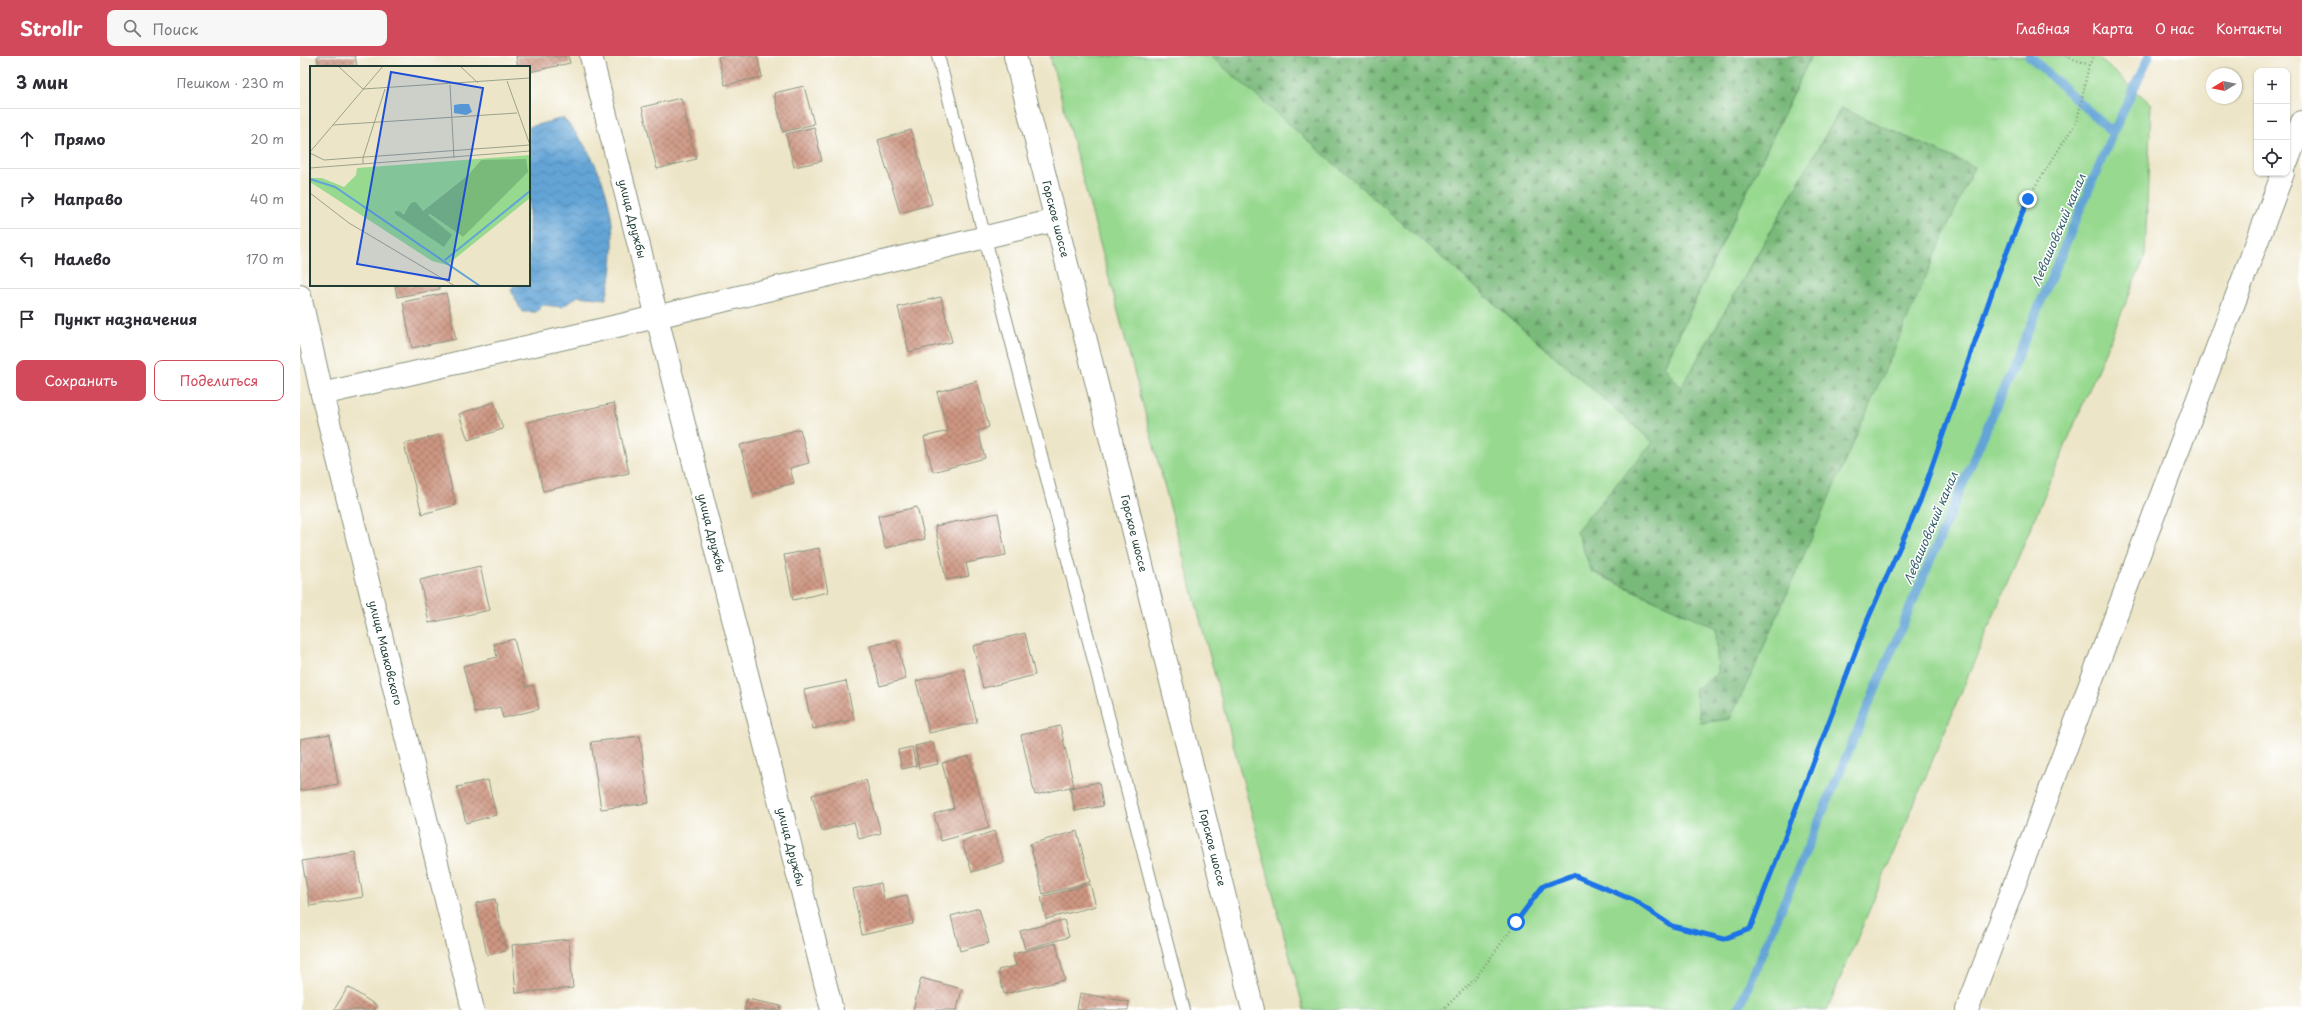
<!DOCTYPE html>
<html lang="ru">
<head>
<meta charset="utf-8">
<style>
	:root { --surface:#fff; --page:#f7f7f7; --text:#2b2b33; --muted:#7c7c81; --line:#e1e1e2; --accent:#d1495b }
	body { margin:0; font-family:"Playpen Sans",sans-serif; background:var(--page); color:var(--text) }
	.controls { position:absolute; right:12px; top:12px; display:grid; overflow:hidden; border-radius:8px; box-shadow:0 1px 3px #0004 }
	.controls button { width:36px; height:36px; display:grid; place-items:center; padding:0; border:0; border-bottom:1px solid var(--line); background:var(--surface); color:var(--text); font:20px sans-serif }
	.compass { position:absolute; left:1906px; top:12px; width:36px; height:36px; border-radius:50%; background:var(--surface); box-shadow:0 1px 3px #0004; rotate:260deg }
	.stop { position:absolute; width:12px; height:12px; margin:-9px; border:3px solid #1a73e8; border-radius:50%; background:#fff }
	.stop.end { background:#1a73e8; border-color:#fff; box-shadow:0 1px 4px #0008 }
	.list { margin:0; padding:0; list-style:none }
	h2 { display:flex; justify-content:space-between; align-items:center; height:52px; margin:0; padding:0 16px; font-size:17px }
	h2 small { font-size:13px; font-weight:400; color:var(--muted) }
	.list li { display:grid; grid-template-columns:26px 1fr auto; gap:12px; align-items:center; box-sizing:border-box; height:60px; padding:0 16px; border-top:1px solid var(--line) }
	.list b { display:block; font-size:15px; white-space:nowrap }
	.list em { font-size:13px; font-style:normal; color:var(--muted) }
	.actions { display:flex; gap:8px; padding:12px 16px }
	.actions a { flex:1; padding:9px 0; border:1px solid var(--accent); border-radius:8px; text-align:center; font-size:14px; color:var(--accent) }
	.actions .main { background:var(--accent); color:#fff }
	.icon { flex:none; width:22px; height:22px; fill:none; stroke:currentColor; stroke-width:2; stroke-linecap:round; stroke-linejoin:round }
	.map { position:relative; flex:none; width:2002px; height:954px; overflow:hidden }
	header { display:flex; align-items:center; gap:24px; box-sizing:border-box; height:56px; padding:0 20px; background:var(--accent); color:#fff }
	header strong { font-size:19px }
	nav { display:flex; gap:22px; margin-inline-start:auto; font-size:14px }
	.search { width:280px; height:36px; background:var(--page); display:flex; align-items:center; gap:10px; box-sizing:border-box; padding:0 14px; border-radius:8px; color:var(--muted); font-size:15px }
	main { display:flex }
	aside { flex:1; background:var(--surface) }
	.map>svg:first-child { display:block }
	.green { fill:#97d98f; stroke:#5b8b62 }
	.forest { fill:url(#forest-firs); stroke:#4c7b57 }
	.water { fill:url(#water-waves); stroke:#417085 }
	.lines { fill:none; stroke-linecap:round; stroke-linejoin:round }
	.stream { stroke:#63a4d6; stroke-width:9 }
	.building { fill:url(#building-cross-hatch) }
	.lane-casing { stroke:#86917e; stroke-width:14 }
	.street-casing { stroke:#86917e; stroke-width:24 }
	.secondary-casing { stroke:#86917e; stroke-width:24 }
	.path { stroke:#86917e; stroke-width:2.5; stroke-dasharray:1 3; stroke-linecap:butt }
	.lane { stroke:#fff; stroke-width:12 }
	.street { stroke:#fff; stroke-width:22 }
	.secondary { stroke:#fff; stroke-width:22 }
	.route { stroke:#1a73e8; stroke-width:5 }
	.labels { text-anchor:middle; stroke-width:3; stroke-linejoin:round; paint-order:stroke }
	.street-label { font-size:11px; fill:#1f3d34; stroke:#fff }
	.water-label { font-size:12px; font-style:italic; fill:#37616d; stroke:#fff }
	.inset-river { fill:none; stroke:#63a4d6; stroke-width:2 }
	.inset-road { fill:none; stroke:#9ba28c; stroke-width:1 }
	.view { fill:#1d4ed8; fill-opacity:0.15; stroke:#1d4ed8; stroke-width:2 }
	.inset-edge { fill:none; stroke:#1f3d34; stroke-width:2 }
</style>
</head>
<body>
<header>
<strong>Strollr</strong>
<div class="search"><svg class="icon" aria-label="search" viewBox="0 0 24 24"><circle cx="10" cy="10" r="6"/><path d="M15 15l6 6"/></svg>Поиск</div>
<nav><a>Главная</a><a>Карта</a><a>О нас</a><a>Контакты</a></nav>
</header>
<main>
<aside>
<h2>3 мин<small>Пешком · 230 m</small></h2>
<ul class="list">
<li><svg class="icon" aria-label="ahead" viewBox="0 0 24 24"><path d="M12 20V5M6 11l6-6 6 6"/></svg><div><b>Прямо</b></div><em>20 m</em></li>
<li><svg class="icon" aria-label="right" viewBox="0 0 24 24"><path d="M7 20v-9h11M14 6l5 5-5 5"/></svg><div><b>Направо</b></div><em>40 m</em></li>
<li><svg class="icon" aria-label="left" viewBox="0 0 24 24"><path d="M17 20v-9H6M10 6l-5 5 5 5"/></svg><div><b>Налево</b></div><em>170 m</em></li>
<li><svg class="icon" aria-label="arrive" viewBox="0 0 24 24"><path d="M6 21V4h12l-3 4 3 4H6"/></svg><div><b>Пункт назначения</b></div></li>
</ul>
<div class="actions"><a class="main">Сохранить</a><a>Поделиться</a></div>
</aside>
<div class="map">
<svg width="2002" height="954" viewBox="0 0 2002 954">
	<defs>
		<pattern id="forest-firs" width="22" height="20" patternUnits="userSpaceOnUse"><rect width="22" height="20" fill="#79b97a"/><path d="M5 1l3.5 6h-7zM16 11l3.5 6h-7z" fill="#639865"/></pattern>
		<pattern id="water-waves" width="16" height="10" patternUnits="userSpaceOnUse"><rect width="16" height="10" fill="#63a4d6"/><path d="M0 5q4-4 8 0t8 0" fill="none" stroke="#5187ae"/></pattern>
		<pattern id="building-cross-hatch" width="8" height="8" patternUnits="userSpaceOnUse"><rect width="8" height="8" fill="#ce9682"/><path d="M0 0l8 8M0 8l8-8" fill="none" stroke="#a77c6b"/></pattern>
	</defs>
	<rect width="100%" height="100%" fill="#fff"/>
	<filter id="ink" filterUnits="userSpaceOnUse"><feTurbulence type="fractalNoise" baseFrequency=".025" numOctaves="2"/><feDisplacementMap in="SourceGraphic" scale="8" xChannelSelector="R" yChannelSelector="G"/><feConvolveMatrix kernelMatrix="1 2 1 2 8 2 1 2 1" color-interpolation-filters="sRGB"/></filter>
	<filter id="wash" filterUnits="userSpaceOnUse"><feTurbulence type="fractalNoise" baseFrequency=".012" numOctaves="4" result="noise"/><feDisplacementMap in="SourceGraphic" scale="16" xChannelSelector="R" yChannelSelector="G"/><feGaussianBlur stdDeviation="0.9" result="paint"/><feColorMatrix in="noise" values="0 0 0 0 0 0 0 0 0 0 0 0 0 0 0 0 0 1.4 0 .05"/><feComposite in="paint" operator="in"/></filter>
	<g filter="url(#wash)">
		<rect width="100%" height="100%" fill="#ede5c7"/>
		<!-- green -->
		<path class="green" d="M750,0h161l443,387 -78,88 16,41 124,56 2,45 -23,17 6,33 273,-556 -133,-59 -160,280 -17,-21 147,-311h285l55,48 -6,153 -318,753h-523z"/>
		<!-- forest -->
		<path class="forest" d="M911,0h600l-147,310 17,22 160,-280 133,59 -220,502 -24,50 -29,4 -6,-33 23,-17 -2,-45 -124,-57 -16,-40 77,-89z"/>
		<!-- water -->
		<path class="water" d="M263,62c47,50 60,115 43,181l-28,-3 -16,11 -19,-2 -7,7h-14l-11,-22 3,-5h15v-158z"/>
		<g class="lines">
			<!-- stream -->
			<path class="stream" d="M1729,0l84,77
				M1438,954l375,-877 36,-77"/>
		</g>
		<g id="blocks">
			<!-- building -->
			<path class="building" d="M17,0h38l2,11h-38z
				M216,0h52l2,7 -41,9v-5h-11z
				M422,0h35l5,21 -37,8 -7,-28z
				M504,30l10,38 -31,8 -9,-39z
				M381,42l15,61 -39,10 -15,-62z
				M514,71l8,34 -28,6 -8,-33z
				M611,74l21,74 -32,9 -22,-73z
				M95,229h44l1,4 -43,8z
				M146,237l10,46 -44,9 -9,-46z
				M641,241l11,45 -43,10 -11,-45z
				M677,325l12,46 -11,4 7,27 -52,14 -9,-35 24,-6 -11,-39z
				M194,346l9,27 -35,11 -9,-26z
				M314,347l15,70 -86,18 -15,-69z
				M500,373l9,34 -19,5 4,15 -41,11 -13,-49z
				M139,379l17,70 -34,9 -18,-70z
				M617,451l8,32 -40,9 -7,-32z
				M698,457l8,42 -40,8 3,13 -23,4 -11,-54z
				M519,492l9,44 -35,8 -9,-45z
				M180,510l10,44 -61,13 -9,-43z
				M725,577l10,42 -52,13 -10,-42z
				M214,583l12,48 7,-2 6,24 -36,9 -3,-11 -25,6 -12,-47 34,-9 -3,-13z
				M596,584l10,39 -26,7 -10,-40z
				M664,613l13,53 -48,11 -13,-52z
				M546,625l8,38 -41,10 -9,-39z
				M760,670l14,60 -39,9 -14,-60z
				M30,678l8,50 -38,7v-52z
				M340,680l9,67 -48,6 -10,-67z
				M633,686l5,22 -19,4 -4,-22z
				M612,691l4,19 -14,3 -4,-19z
				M669,700l20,72 -48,13 -7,-27 20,-6 -12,-45z
				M188,724l8,35 -30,8 -9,-36z
				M566,724l15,53 -22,6 -5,-17 -32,9 -10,-36z
				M799,726l4,24 -28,5 -5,-23z
				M694,775l10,31 -32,10 -10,-30z
				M777,775l13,51 -47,12 -13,-50z
				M55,796l8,45 -53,9 -8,-45z
				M581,827l3,17 23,-5 6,29 -51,11 -9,-46z
				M790,828l6,22 -50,13 -5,-22z
				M195,843l11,52 -19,4 -11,-52z
				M679,852l10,35 -29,8 -9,-35z
				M764,864l5,17 -44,12 -5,-18z
				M269,883l4,49 -57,5 -4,-48z
				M756,887l9,37 -61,14 -6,-24 18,-4 -3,-12z
				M621,922l41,11 -5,21h-44z
				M48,931l29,19 -3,4h-40z
				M780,937l49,9 -1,8h-51z
				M447,943l34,7 -1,4h-36z"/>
		</g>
	</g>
	<g filter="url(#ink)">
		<use href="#blocks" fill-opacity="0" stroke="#86917e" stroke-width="1"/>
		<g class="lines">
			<defs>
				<path id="lane" d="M638,0l246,954"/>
				<g id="street">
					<path id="s1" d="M291,0l241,954"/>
					<path d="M1987,106l15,-40"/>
					<path id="s2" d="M0,240l22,98 151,616"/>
					<path d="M22,338l334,-77 400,-97"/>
					<path d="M1667,954l316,-837"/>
				</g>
				<g id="secondary">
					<path id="s3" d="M715,0l238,954"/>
				</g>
			</defs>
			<!-- lane casing -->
			<use href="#lane" class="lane-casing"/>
			<!-- street casing -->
			<use href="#street" class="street-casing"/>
			<!-- secondary casing -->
			<use href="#secondary" class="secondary-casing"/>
			<!-- path -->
			<path class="path" d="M1766,0l23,9
				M1142,954l33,-31 68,-93 30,-11 60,24 39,27 52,13 26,-10 118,-310 51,-118 80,-229 28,-73 50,-78 12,-56 5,-9"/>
			<!-- lane -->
			<use href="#lane" class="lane"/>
			<!-- street -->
			<use href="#street" class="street"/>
			<!-- secondary -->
			<use href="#secondary" class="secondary"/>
		</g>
	</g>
	<g class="lines" filter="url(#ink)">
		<!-- route -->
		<path class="route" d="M1216,866l27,-36 30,-11 60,25 39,26 52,13 26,-10 118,-310 52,-118 79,-229 29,-73"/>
	</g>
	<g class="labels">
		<!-- street labels -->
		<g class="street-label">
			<text dy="4" stroke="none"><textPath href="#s1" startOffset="168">улица Дружбы</textPath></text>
			<text dy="4" stroke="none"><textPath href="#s3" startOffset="168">Горское шоссе</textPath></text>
			<text dy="4" stroke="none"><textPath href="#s1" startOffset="492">улица Дружбы</textPath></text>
			<text dy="4" stroke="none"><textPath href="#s3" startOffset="492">Горское шоссе</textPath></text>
			<text dy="4" stroke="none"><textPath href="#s2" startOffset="367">улица Маяковского</textPath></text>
			<text dy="4" stroke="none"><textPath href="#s1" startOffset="816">улица Дружбы</textPath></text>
			<text dy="4" stroke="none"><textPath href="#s3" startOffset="816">Горское шоссе</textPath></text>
		</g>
		<!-- water labels -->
		<g class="water-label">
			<text transform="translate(1759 174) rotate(-67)" y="4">Левашовский канал</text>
			<text transform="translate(1631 472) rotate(-67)" y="4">Левашовский канал</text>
		</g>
	</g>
	<!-- overview -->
	<g transform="translate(10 10)">
		<rect width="220" height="220" fill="#ede5c7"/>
		<path d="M220,89v43l-83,67 -15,-4 -122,-79v-4h12l22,9 12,-12 1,-7zM171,94l-18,77 -33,-23 -3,1 24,20 -56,-21 28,-3 45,-36z" fill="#97d98f" fill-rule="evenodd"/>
		<path d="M216,93l2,13 -65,65 -33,-23 -2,1 24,20 -8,12 -49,-33v-3h3l6,3 7,-11 5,-1 7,9 45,-36 13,-15z" fill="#79b97a"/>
		<path d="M150,38h9l3,8 -6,3 -12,-2v-8z" fill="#63a4d6"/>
		<path class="inset-river" d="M0,113l25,8 145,99M135,194l85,-69"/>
		<path class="inset-road" d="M28,0l25,23 167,-11M150,0l18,17M197,15l23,64M140,19l4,73M23,59l184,-12M0,86l73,-86M0,87l14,7 206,-15M53,98v-6l22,-69M0,102l220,-17M0,127l39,30 106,63"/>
		<path class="view" d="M81,6l92,16 -34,192 -92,-16z"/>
		<rect width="220" height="220" class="inset-edge"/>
	</g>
</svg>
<div class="controls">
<button>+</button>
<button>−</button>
<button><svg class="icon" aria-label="locate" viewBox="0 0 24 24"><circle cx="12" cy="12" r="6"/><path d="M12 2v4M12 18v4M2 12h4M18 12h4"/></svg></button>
</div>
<svg class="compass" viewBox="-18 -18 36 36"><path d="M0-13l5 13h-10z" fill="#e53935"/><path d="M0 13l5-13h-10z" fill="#7c7c81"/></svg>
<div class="stop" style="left:1216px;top:866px"></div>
<div class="stop end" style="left:1728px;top:143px"></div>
</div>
</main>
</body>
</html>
